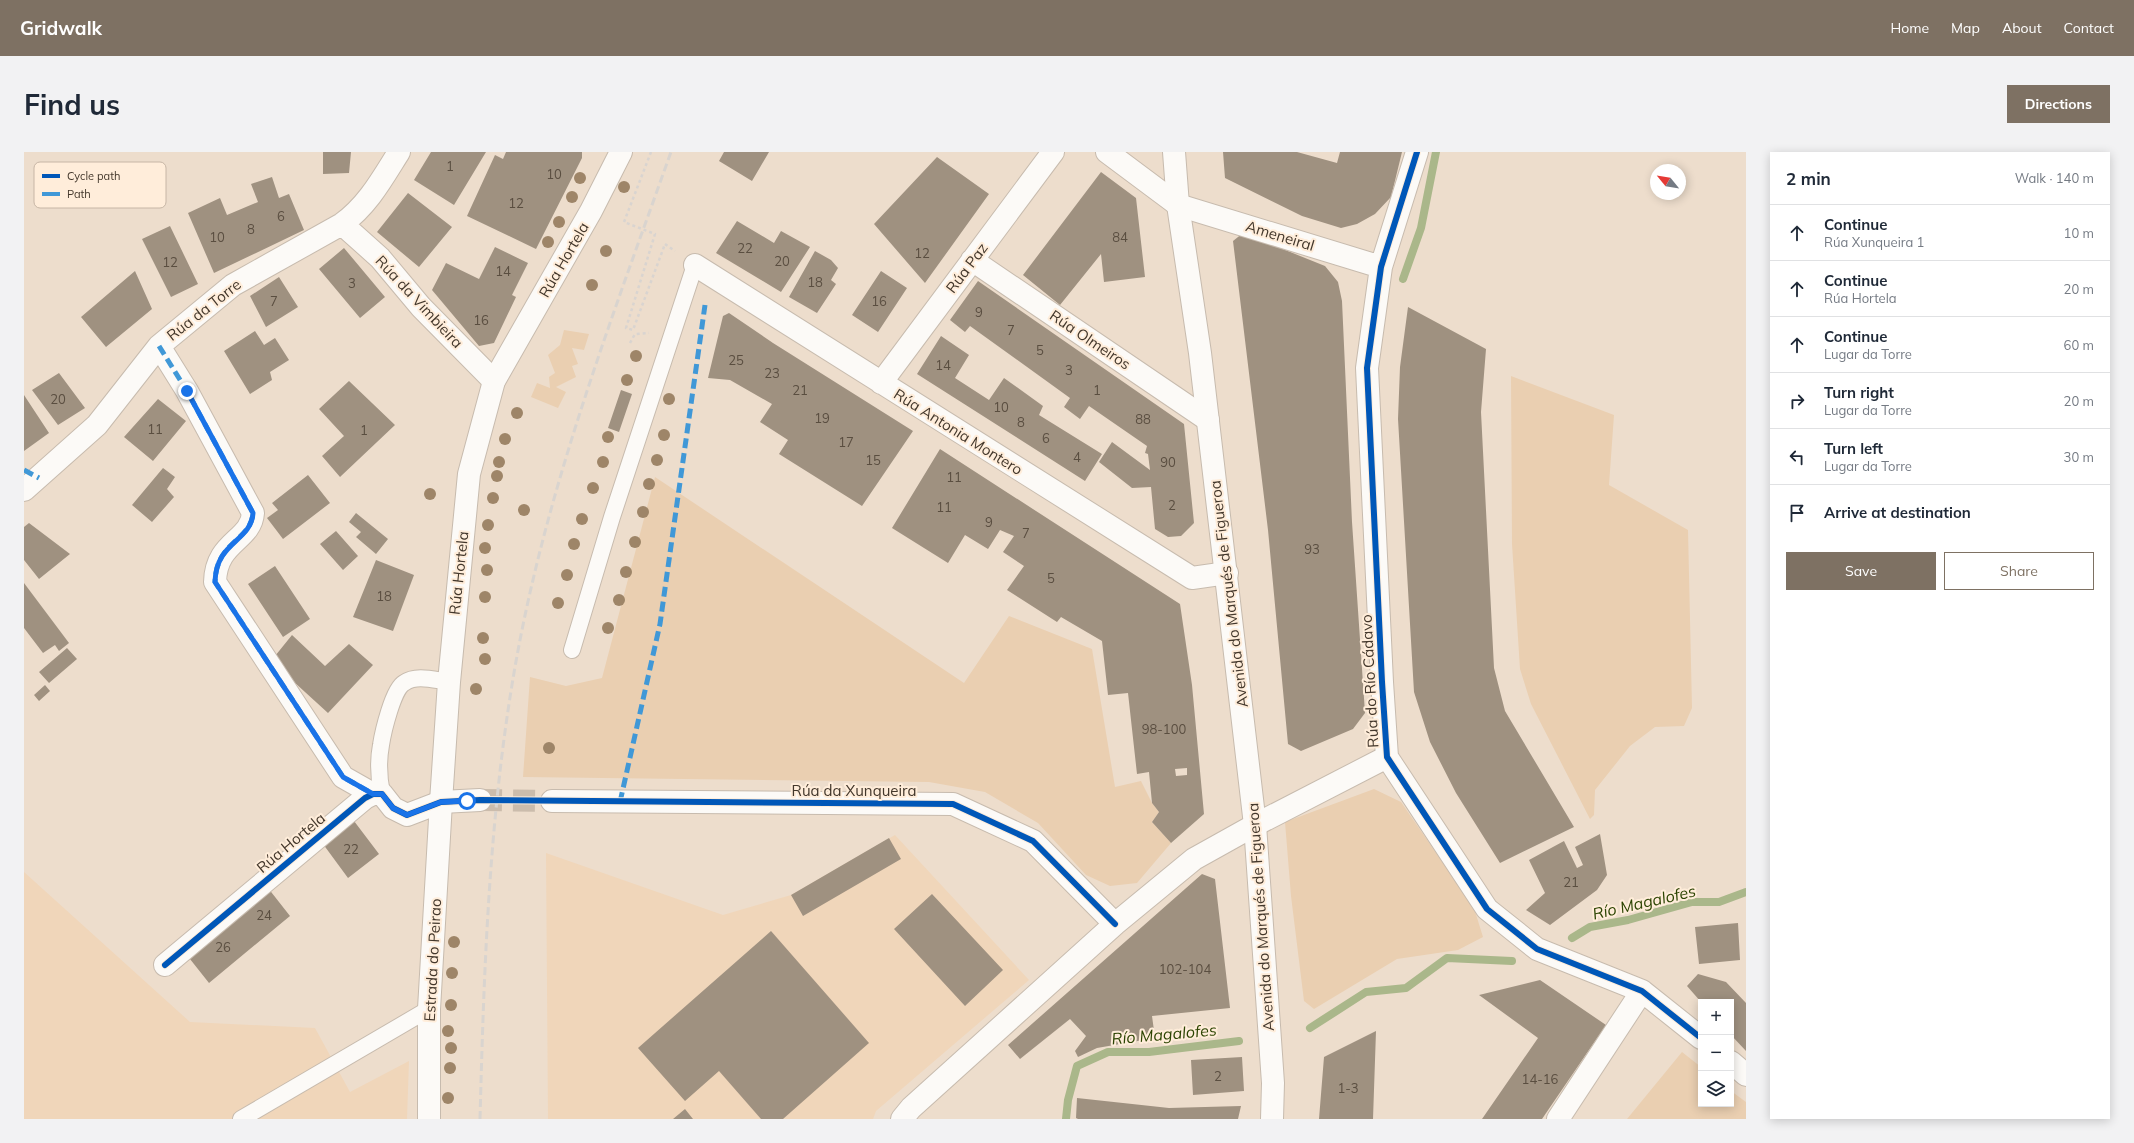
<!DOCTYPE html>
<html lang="en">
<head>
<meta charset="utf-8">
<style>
	:root { --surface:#fff; --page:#f2f2f3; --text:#1f2937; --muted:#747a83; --line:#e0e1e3; --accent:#7e7163 }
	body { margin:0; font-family:Mulish,sans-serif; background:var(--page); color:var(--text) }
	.controls { position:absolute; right:12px; bottom:12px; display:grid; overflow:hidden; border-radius:0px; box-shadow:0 2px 10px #0003 }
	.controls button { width:36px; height:36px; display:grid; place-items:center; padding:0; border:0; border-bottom:1px solid var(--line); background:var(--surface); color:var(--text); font:20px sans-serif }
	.compass { position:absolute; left:1626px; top:12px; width:36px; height:36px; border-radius:50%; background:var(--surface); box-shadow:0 2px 10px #0003; rotate:300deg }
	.stop { position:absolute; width:12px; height:12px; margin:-9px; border:3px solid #1a73e8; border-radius:50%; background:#fff }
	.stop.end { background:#1a73e8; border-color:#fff; box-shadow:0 1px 4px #0008 }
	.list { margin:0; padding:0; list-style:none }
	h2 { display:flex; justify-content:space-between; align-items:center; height:52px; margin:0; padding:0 16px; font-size:17px }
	h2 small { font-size:13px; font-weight:400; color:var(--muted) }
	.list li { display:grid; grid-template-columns:26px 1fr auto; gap:12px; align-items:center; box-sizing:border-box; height:56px; padding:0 16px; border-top:1px solid var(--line) }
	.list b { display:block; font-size:15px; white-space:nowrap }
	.list p { margin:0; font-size:13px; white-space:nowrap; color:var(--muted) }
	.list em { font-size:13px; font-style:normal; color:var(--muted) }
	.actions { display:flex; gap:8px; padding:12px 16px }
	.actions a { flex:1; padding:9px 0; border:1px solid var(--accent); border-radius:0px; text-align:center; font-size:14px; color:var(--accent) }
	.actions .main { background:var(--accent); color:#fff }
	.icon { flex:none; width:22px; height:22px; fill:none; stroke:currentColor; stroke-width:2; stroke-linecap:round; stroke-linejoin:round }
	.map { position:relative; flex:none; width:1722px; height:967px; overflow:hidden; border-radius:0px }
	header { display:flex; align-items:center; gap:24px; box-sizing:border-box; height:56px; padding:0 20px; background:var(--accent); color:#fff }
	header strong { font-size:19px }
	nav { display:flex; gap:22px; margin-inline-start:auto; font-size:14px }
	.intro { display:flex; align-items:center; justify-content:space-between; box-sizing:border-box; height:96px; padding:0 24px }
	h1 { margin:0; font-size:28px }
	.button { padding:10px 18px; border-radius:0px; background:var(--accent); color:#fff; font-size:14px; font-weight:700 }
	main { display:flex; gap:24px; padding:0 24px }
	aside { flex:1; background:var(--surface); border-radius:0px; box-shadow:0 2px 10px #0003 }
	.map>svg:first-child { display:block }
	.built { fill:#f0d6ba }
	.green { fill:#eacfb1 }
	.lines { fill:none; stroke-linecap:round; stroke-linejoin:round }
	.stream { stroke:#aab78a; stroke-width:8 }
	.building { fill:#9f9180; fill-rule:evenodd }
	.minor-tunnel { stroke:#cbbcac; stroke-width:22; stroke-dasharray:22 11; stroke-linecap:butt }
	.service-casing { stroke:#c7bbae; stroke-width:18 }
	.minor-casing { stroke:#c7bbae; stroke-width:24 }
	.tertiary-casing { stroke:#c7bbae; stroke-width:24 }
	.path { stroke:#d9d4d0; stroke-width:2.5; stroke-dasharray:3 3; stroke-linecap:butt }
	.service { stroke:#fcfaf7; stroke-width:16 }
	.minor { stroke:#fcfaf7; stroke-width:22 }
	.tertiary { stroke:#fcfaf7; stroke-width:22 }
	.rail { stroke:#d9d4cf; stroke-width:3; stroke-dasharray:8 4; stroke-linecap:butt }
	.path-bridge { stroke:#d9d4d0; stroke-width:2.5; stroke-dasharray:3 3; stroke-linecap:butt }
	.quiet { stroke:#4098d7; stroke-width:5; stroke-dasharray:10 5; stroke-linecap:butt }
	.cycleway-casing { stroke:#ffedda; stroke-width:8 }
	.cycleway { stroke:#0057b8; stroke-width:6 }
	.tree { fill:#9e8568 }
	.route { stroke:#1a73e8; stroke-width:5 }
	.labels { text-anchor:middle; stroke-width:4; stroke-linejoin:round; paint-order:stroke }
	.number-label { font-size:13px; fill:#5a4e40 }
	.street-label { font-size:15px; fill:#43372b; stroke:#ffedda }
	.water-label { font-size:16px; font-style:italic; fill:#2c4402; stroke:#ffedda }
	.key { fill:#ffedda; stroke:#c7b6a6; stroke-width:1 }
	.key-label { font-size:11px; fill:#43372b }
</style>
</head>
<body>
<header>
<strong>Gridwalk</strong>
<nav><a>Home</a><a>Map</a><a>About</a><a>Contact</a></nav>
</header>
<div class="intro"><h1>Find us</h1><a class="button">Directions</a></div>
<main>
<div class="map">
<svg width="1722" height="967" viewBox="0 0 1722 967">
	<rect width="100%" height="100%" fill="#edddcc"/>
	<!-- built -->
	<path class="built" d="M871,683l134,145 -153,131 -3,8h-325l-2,-266 177,62 68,-20z
		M0,720l166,150 125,6 35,64 59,-31 -2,58h-383z"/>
	<!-- green -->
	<path class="green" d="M540,178l25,4 -5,16 -12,-2 6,16 -6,2 4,11 -20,10 10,5 -8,16 -27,-11 6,-14 13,5 -1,-11 6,-4 -7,-18 12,-10z
		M1487,224l103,39 -5,70 79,45 4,178 -8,18 -29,1 -25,19 -35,44 -1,25 -4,4 -59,-115 -11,-35 -8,-125z
		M631,325l309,206 45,-67 83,33 23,138 26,-6 11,22 7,9 -7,10 19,21 -34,40 -27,3 -24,-11 -48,-52 -53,-31 -56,-10 -406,-5 7,-100 36,9 36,-8z
		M1350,637l27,13 73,106 9,29 -25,13 -61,9 -83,50 -10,-8 -13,-105 -6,-74z
		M1658,900l19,15v37h30v-13l15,11v17h-119z"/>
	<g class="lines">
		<!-- stream -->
		<path class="stream" d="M1379,127l18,-51 15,-76
			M1548,786l18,-11 38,-7 64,-18h27l27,-10
			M1286,876l56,-36 40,-4 41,-30 65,3
			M1042,967l2,-19 9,-34 31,-14h41l90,-11"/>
	</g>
	<!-- building -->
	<path class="building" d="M299,0h28l-2,21 -26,1z
		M407,0h55l-32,53 -40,-25z
		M482,0h76v6l-46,91 -69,-33 28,-61 8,4z
		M700,0h45l-17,29 -33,-20z
		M1199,0h74l40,11 3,-11h62l-11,45 -16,17 -18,10 -16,4 -39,-12 -77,-38z
		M913,5l52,37 -64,89 -51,-59z
		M1077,20l35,26 9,79 -41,5 -3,-28 -41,51 -37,-30z
		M248,25l7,21 10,-4 15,36 -90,43 -26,-60 32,-15 7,17 31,-13 -7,-18z
		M384,41l44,34 -33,40 -42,-35z
		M713,69l37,22 7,-12 29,16 -29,45 -65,-39z
		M146,74l28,58 -27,13 -29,-58z
		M1219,81l82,33 13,16 4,19 10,221 13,191 -12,16 -52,22 -13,-7 -20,-214 -35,-289z
		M471,95l33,16 -16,32 4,2 -22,46 -15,3 -47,-56 14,-27 33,16z
		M320,96l41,49 -25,21 -41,-49z
		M791,99l16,9 7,8 -7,12 5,4 -19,29 -28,-16z
		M111,119l17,38 -46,38 -25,-30z
		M857,119l26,17 -29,44 -26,-17z
		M255,125l19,30 -32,20 -16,-31z
		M954,129l206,143 10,99 -13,13 -13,1 -13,-8 -4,-42 -19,1 -33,-26 13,-20 38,28 -2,-16 -3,-1 2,-7 -58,-40 -9,13 -16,-12 6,-9 -100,-72 -5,6 -15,-12z
		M1384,155l78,42 -5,63 13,256 11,43 69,116 -74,36 -44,-70 -26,-51 -16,-50 -16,-273 2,-52z
		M705,161l44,30 140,88 -51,75 -83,-52 9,-14 -28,-18 12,-18 -42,-24 -22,-2 15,-62z
		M231,179l9,14 11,-7 14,22 -19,12 2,8 -22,14 -26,-43z
		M917,184l28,19 -14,23 34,22 15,-22 39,28 -4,9 63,39 -17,27 -168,-107z
		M35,221l26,35 -27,17 -26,-35z
		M325,229l46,44 -55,52 -18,-21 22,-20 -25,-27z
		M597,238l11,4 -13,38 -11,-4z
		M0,243l25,38 -25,18z
		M134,247l28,22 -33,40 -29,-24z
		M916,297l240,155 12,81 12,129 -33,29 -19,-21 7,-10 -7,-9 -3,-31 -12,2 -9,-81 -20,2 -6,-54 -41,-24 -4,5 -50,-32 17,-24 -21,-14 11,-16 -14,-6 -12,19 -23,-14 -17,28 -56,-35zM1163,616v7l-11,1 -1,-7z
		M139,316l12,9 -8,12 7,8 -22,25 -20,-17z
		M284,323l22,28 -47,36 -16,-21 11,-8 -6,-7z
		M332,361l32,26 -12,15 -20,-17 5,-5 -12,-10z
		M5,371l41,31 -31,25 -15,-19v-33z
		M312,379l22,25 -15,14 -23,-26z
		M352,408l38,15 -21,56 -40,-14z
		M251,414l35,53 -27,18 -35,-53z
		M0,431l45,60 -10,8 -4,-6 -12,8 -19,-25z
		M268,483l33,31 24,-22 24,21 -45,48 -57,-52z
		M43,496l10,11 -28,24 -10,-11z
		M21,533l5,6 -11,10 -5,-6z
		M330,669l25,33 -31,24 -25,-34z
		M1576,682l7,41 -10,15 -47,35 -24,-15 19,-17 -16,-33 35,-19 13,27 6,-3 -8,-18z
		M865,686l12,21 -98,57 -12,-21z
		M1178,722l13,5 15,129 -78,8 3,22 -58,10 -19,9 -3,-6 11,-15 -16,-17 -50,40 -12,-14z
		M244,736l22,28 -81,67 -23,-29z
		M908,742l71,76 -38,36 -71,-77z
		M1714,771l2,37 -41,4 -4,-37z
		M747,779l98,112 -86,76h-22l-42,-48 -34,30 -47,-53z
		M1674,822l28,8 20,21v48l-15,-16v-33h-30l-14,-16z
		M1516,828l66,45 -64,94h-60l56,-81 -59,-43z
		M1352,879l-3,88h-54l5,-62z
		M1218,905l2,34 -51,4 -2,-35z
		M1053,946l92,10 72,-2 -3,13h-160l-2,-1z
		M661,957l8,10h-20z"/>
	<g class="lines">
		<!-- minor-tunnel -->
		<path class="minor-tunnel" d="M456,648l72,1"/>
		<defs>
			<path id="service" d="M548,498l40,-133 83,-252
				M358,642c-3,-15 -4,-33 -1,-49 2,-13 12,-56 23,-62 12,-9 30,-3 45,-1
				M217,967l188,-110"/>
			<path id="minor" d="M1083,0l71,53 203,62
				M1393,0l-36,115 -14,101 15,314 5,75 100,152 50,40 105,42 59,47
				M318,72l38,34 41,49 73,74
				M948,108l236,160
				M671,113l497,313 35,-5
				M135,194l28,45 66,122c-2,28 -37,28 -38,69l128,195 30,17
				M857,231l172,-231
				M0,338l73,-65 62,-79 74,-61 109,-61c26,-19 40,-45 57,-72
				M528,649l401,3 80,37 82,83
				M141,813l200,-167 8,-4h9l11,14 14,7 34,-13 39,-2
				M1707,910l15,13
				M878,967l9,-11 204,-184 79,-65 61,-34 132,-68
				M1534,967l84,-128"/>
			<path id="tertiary" d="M1150,0l4,53 22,148 55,472 18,258 -1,36
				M405,967v-110l12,-207 8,-120 20,-208 25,-93 97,-170 30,-59"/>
		</defs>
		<!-- service casing -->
		<use href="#service" class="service-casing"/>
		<!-- minor casing -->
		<use href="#minor" class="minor-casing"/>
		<!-- tertiary casing -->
		<use href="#tertiary" class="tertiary-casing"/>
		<!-- path -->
		<path class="path" d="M641,92l10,7
			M606,191l5,-9 14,-1"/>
		<!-- service -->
		<use href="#service" class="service"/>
		<!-- minor -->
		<use href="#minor" class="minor"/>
		<!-- tertiary -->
		<use href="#tertiary" class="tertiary"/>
		<!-- rail -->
		<path class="rail" d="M456,967c4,-151 9,-303 35,-452 31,-177 96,-347 156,-515"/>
		<!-- path-bridge -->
		<path class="path-bridge" d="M627,0l-27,70 31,12 -29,94 7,2 32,-86"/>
		<!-- quiet -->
		<path class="quiet" d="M135,194l28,45 66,122c-2,28 -37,28 -38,69l128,195 30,17
			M0,318l15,8
			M596,650l40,-178 45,-319"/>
		<defs>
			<path id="cycleway" d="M1393,0l-36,115 -14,101 15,314 5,75 100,152 50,40 105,42 59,47
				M141,813l200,-167 8,-4h9l11,14 14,7 34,-13 39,-2 473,4 80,37 82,83"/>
		</defs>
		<!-- cycleway casing -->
		<use href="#cycleway" class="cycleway-casing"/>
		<!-- cycleway -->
		<use href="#cycleway" class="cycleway"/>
	</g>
	<!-- trees -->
	<g class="tree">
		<circle cx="556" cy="26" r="6"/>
		<circle cx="600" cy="35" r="6"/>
		<circle cx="548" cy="45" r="6"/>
		<circle cx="535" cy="70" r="6"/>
		<circle cx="524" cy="90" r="6"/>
		<circle cx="582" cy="99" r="6"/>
		<circle cx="568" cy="133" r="6"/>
		<circle cx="612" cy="204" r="6"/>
		<circle cx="603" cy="228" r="6"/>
		<circle cx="645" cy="247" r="6"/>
		<circle cx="493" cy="261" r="6"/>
		<circle cx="640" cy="283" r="6"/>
		<circle cx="584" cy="285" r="6"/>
		<circle cx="481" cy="287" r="6"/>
		<circle cx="633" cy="308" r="6"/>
		<circle cx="475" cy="310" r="6"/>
		<circle cx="579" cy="310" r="6"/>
		<circle cx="473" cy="324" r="6"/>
		<circle cx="625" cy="332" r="6"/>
		<circle cx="569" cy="336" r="6"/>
		<circle cx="406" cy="342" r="6"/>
		<circle cx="469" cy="346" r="6"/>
		<circle cx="500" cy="358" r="6"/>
		<circle cx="619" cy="360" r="6"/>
		<circle cx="558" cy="367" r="6"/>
		<circle cx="464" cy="373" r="6"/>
		<circle cx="611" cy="390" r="6"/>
		<circle cx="550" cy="392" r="6"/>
		<circle cx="461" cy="396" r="6"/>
		<circle cx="463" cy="418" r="6"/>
		<circle cx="602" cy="420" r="6"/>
		<circle cx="543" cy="423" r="6"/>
		<circle cx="461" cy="445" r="6"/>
		<circle cx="595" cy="448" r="6"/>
		<circle cx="534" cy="451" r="6"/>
		<circle cx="584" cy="476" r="6"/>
		<circle cx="459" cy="486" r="6"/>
		<circle cx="461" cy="507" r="6"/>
		<circle cx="452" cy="537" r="6"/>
		<circle cx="525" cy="596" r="6"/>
		<circle cx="430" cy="790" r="6"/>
		<circle cx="428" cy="821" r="6"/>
		<circle cx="427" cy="853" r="6"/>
		<circle cx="424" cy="879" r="6"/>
		<circle cx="427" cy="896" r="6"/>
		<circle cx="426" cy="916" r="6"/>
		<circle cx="424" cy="946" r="6"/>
	</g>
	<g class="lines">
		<!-- route -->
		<path class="route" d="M163,239l66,122c-2,29 -37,28 -38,69l128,195 30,17h9l11,14 14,7 34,-13 26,-1"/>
	</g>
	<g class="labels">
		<!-- number labels -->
		<g class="number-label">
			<text x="426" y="19">1</text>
			<text x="530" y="27">10</text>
			<text x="492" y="56">12</text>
			<text x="257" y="69">6</text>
			<text x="227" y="82">8</text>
			<text x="193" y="90">10</text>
			<text x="1096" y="90">84</text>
			<text x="721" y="101">22</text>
			<text x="898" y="106">12</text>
			<text x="758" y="114">20</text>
			<text x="146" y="115">12</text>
			<text x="479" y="124">14</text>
			<text x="791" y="135">18</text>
			<text x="328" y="136">3</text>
			<text x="250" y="154">7</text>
			<text x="855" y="154">16</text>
			<text x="955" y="165">9</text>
			<text x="457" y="173">16</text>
			<text x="987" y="183">7</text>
			<text x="1016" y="203">5</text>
			<text x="712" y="213">25</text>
			<text x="919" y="218">14</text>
			<text x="1045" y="223">3</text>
			<text x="748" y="226">23</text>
			<text x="776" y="243">21</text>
			<text x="1073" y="243">1</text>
			<text x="34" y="252">20</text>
			<text x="977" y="260">10</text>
			<text x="798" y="271">19</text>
			<text x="1119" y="272">88</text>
			<text x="997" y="275">8</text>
			<text x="131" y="282">11</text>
			<text x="340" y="283">1</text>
			<text x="1022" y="291">6</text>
			<text x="822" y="295">17</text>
			<text x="1053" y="310">4</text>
			<text x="849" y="313">15</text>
			<text x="1144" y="315">90</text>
			<text x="930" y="330">11</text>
			<text x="1148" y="358">2</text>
			<text x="920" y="360">11</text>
			<text x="965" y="375">9</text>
			<text x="1002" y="386">7</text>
			<text x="1288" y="402">93</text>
			<text x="1027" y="431">5</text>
			<text x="360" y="449">18</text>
			<text x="1140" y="582">98-100</text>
			<text x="327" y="702">22</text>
			<text x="1547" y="735">21</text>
			<text x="240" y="768">24</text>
			<text x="199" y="800">26</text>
			<text x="1161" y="822">102-104</text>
			<text x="1194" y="929">2</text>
			<text x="1516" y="932">14-16</text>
			<text x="1324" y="941">1-3</text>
		</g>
		<!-- street labels -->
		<g class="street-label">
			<text transform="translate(1256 84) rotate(17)" y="5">Ameneiral</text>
			<text transform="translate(540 108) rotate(-60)" y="5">Rúa Hortela</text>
			<text transform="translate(943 116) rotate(-53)" y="5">Rúa Paz</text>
			<text transform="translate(395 150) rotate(47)" y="5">Rúa da Vimbieira</text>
			<text transform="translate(180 158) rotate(-38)" y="5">Rúa da Torre</text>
			<text transform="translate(1066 188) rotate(34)" y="5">Rúa Olmeiros</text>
			<text transform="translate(934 280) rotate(32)" y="5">Rúa Antonia Montero</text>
			<text transform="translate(435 421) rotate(-84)" y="5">Rúa Hortela</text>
			<text transform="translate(1205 442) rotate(-97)" y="5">Avenida do Marqués de Figueroa</text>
			<text transform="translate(1346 529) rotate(-93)" y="5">Rúa do Río Cádavo</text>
			<text x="830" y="644">Rúa da Xunqueira</text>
			<text transform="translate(267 691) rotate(-40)" y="5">Rúa Hortela</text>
			<text transform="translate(1237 765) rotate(-94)" y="5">Avenida do Marqués de Figueroa</text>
			<text transform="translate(409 808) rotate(-87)" y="5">Estrada do Peirao</text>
		</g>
		<!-- water labels -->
		<g class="water-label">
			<text transform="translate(1620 750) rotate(-13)" y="6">Río Magalofes</text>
			<text transform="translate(1140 882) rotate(-5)" y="6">Río Magalofes</text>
		</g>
	</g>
	<!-- legend -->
	<rect x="10" y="10" width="132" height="46" rx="6" class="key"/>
	<rect x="18" y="22" width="18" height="4" fill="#0057b8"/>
	<rect x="18" y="40" width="18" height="4" fill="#4098d7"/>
	<g class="key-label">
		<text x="43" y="28">Cycle path</text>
		<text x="43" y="46">Path</text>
	</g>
</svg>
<div class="controls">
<button>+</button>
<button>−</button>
<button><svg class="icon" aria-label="layers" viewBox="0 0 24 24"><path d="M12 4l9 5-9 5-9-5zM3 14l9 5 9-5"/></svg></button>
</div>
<svg class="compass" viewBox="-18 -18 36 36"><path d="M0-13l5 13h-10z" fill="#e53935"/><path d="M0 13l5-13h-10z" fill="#747a83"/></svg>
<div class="stop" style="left:443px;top:649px"></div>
<div class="stop end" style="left:163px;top:239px"></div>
</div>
<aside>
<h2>2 min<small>Walk · 140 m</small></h2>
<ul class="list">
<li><svg class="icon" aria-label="ahead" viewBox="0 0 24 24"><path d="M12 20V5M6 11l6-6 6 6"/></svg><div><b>Continue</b><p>Rúa Xunqueira 1</p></div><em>10 m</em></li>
<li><svg class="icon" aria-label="ahead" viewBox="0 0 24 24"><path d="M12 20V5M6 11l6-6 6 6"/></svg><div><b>Continue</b><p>Rúa Hortela</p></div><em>20 m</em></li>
<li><svg class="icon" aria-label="ahead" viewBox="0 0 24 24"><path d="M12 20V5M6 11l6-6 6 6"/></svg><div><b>Continue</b><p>Lugar da Torre</p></div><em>60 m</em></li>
<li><svg class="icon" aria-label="right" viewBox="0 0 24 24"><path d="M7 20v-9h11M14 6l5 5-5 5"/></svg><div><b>Turn right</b><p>Lugar da Torre</p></div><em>20 m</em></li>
<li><svg class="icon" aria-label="left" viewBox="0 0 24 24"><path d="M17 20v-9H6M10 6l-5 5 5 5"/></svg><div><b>Turn left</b><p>Lugar da Torre</p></div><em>30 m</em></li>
<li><svg class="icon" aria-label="arrive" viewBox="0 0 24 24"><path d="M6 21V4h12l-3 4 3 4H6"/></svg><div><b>Arrive at destination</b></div></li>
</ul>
<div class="actions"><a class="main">Save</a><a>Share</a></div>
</aside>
</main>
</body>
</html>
